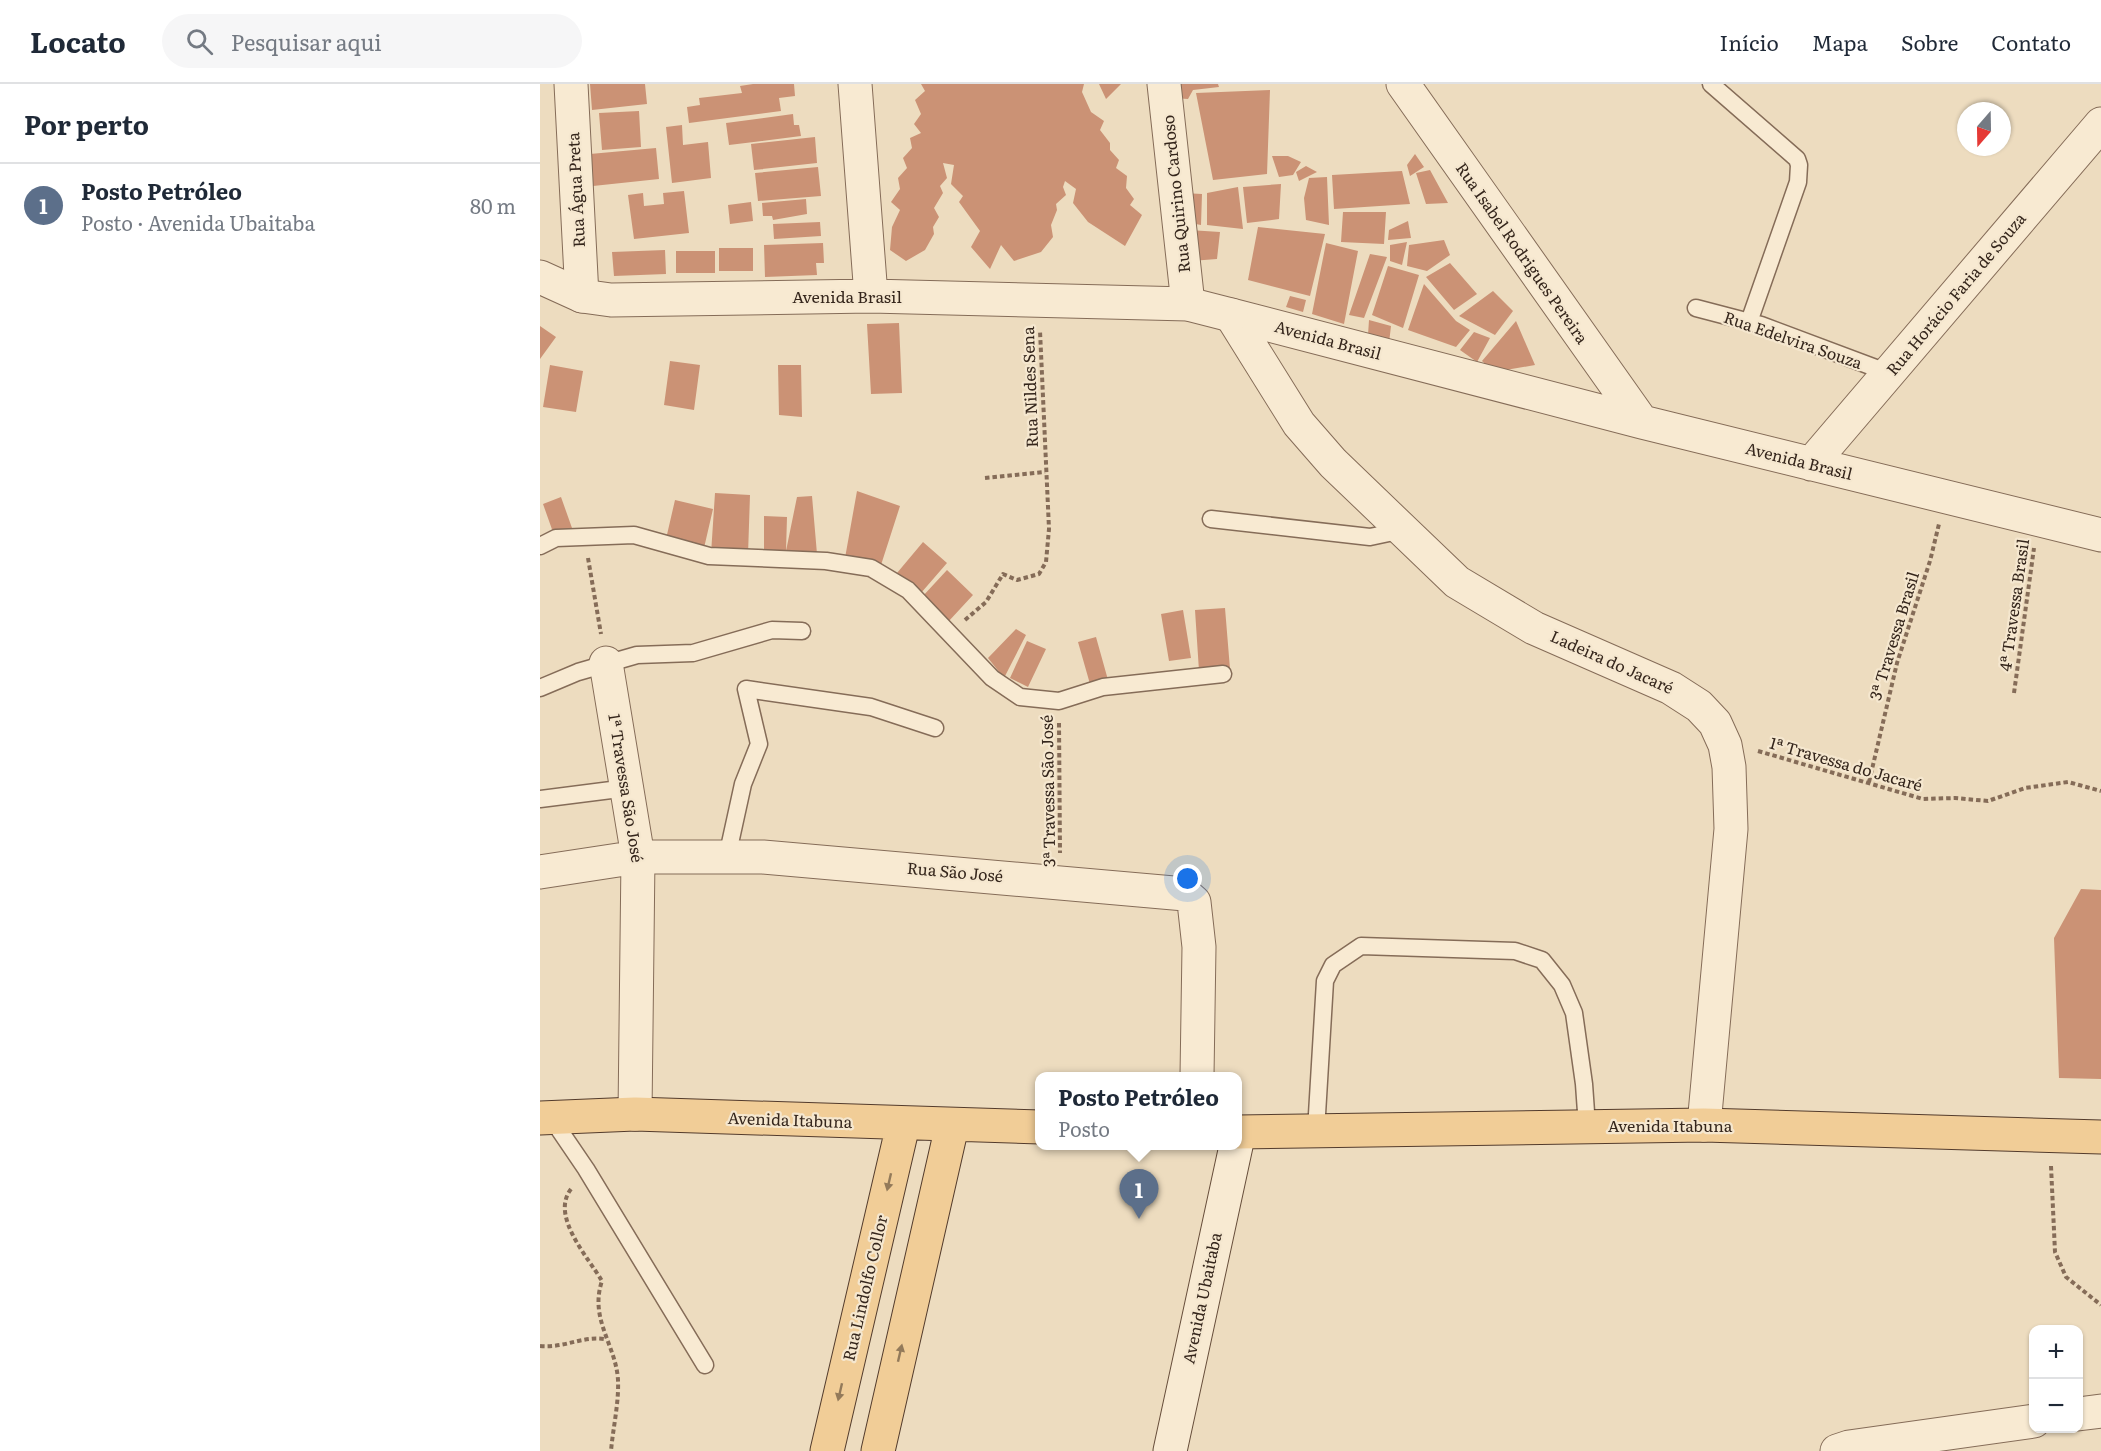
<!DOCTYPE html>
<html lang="pt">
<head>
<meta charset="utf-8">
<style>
	:root { --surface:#fff; --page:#f6f6f7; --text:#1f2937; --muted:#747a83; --line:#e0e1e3; --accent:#932932 }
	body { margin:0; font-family:Literata,serif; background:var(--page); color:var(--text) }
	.controls { position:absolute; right:18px; bottom:18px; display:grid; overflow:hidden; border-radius:12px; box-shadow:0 2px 4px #0004 }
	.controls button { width:54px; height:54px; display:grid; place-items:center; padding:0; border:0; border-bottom:2px solid var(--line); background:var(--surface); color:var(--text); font:30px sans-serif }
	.compass { position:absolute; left:1417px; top:18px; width:54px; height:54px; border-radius:50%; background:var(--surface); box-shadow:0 2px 4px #0004; rotate:200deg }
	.you { position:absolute; left:648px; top:795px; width:21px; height:21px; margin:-15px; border:4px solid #fff; border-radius:50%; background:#1a73e8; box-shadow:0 0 0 9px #1a73e833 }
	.badge { display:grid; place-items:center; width:39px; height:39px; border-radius:50%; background:var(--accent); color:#fff; font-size:20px; font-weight:700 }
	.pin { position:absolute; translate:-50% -50px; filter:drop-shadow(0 2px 3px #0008) }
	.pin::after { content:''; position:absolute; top:32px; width:21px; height:18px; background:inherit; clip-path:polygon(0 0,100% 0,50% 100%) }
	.popup { position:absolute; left:495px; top:988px; width:207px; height:78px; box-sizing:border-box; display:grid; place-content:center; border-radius:12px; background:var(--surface); filter:drop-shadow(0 2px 4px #0005); font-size:20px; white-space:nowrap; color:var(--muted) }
	.popup b { font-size:22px; color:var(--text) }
	.popup::after { content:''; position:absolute; left:50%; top:100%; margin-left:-12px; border:12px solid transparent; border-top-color:var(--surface) }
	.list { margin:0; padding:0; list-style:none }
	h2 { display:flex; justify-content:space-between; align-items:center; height:78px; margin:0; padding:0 24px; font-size:26px }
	h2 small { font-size:20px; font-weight:400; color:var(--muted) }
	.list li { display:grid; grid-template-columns:39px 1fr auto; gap:18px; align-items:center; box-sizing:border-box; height:84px; padding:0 24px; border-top:2px solid var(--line) }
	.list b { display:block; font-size:22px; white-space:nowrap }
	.list p { margin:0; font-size:20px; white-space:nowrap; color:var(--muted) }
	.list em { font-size:20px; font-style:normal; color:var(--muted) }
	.icon { flex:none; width:33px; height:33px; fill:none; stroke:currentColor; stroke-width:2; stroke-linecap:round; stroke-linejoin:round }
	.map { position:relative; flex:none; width:1561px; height:1367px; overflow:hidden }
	header { display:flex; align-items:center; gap:36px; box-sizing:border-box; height:84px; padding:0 30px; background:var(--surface); border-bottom:2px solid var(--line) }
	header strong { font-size:28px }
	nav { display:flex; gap:33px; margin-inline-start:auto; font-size:21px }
	.search { width:420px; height:54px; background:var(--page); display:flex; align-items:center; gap:15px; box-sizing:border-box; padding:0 21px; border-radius:33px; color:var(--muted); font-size:22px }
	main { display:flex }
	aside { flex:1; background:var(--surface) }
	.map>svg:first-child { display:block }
	.building { fill:#cb9275 }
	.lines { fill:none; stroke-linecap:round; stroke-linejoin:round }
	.service-casing { stroke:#856c58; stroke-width:19 }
	.minor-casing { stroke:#856c58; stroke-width:35 }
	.tertiary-casing { stroke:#856c58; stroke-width:35 }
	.secondary-casing { stroke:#674e3b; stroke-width:35 }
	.primary-casing { stroke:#533b2c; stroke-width:35 }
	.path { stroke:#856c58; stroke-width:4; stroke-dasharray:4.5 3; stroke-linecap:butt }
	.service { stroke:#f8ead2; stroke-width:16 }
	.minor { stroke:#f8ead2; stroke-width:33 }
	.tertiary { stroke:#f8ead2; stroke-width:33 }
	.secondary { stroke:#f8ead2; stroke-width:33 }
	.primary { stroke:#f1cd97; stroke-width:33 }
	.oneway { fill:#937a5a }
	.labels { text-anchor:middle; stroke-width:4.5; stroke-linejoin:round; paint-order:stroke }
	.street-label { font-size:16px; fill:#35261c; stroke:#f5e7cf }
</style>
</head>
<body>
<header>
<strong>Locato</strong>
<div class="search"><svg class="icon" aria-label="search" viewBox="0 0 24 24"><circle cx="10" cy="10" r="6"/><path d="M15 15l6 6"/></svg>Pesquisar aqui</div>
<nav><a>Início</a><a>Mapa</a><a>Sobre</a><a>Contato</a></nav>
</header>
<main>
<aside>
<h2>Por perto<small></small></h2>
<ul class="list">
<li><span class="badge" style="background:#5c6f8a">1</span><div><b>Posto Petróleo</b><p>Posto · Avenida Ubaitaba</p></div><em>80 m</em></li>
</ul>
</aside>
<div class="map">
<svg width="1561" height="1367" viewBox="0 0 1561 1367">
	<rect width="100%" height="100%" fill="#eddcbf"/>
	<!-- building -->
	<path class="building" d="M50,0h55l2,20 -55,6z
		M213,0h41l1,12 -16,2 2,13 -92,12 -2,-16 13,-2 -1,-7 43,-5 -2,-7z
		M381,0h163l-2,8 9,20 13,9 -4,9 10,13v7l9,10 -3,8 11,8 -1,12 8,11 -4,6 12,10 -17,31 -37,-24 -15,-19 3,-14 -11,-8 -2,6 3,8 -10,9 1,6 -6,15 2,12 -12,15 -27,9 -13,-16 -11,24 -19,-22 9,-16 -21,-29 4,-6 -12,-12 3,-19 -11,-2 4,15 -7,8 3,7 -9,15 5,9 -6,10 1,7 -9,16 -19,11 -16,-11 2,-23 8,-17 -9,-8 9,-13 -2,-11 9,-10 -4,-10 9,-10 -2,-10 11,-5 -7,-9 7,-10 -6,-14 10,-9z
		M559,0h22l-15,15z
		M630,0h48l1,3 -26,3 -5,9 -16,-1z
		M730,6l-3,84 -54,6 -17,-87z
		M99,27l2,36 -39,3 -3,-37z
		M253,30l1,11h5l2,11 -72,9 -3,-22z
		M142,41l1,20 25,-3 3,36 -39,5 -6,-56z
		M275,53l2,26 -63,7 -3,-26z
		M116,64l3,31 -66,7 -3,-32z
		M875,70l9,13 -14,9 -3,-11z
		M732,72h16l13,6 -8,13 -14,2z
		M766,82l11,6 -18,9 -3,-9z
		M278,83l3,29 -63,5 -3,-28z
		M890,86l18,33 -22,1 -10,-31z
		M862,87l8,33 -76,5 -2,-34z
		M787,93l2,48 -23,-5 -2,-22 5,-20z
		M741,100l-2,35 -32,4 -4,-36z
		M698,103l5,42 -36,-4v-32z
		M144,107l5,42 -55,6 -6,-44 15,-2 1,13 20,-2 -1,-11z
		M643,109l19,1 -1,31 -16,-3z
		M266,115l1,15 -34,6 -1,-4h-9l-1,-13z
		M211,118l2,19 -23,3 -2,-19z
		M803,128h43l-2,32 -43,-2z
		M868,137l3,17 -23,2 1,-10z
		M280,138l1,14 -47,3 -1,-15z
		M718,143l67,7 -15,62 -62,-16z
		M649,146l31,2 -3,27 -26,2z
		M904,156l6,15 -23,16 -20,-5 2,-21z
		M867,158l-5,23 -12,-4v-16z
		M283,159l1,20h-8l1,12 -52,2 -1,-32z
		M786,159l32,8 -14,73 -32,-10z
		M179,164h34v23h-34z
		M125,166l1,24 -52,2 -2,-24z
		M136,167h39v22h-39z
		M830,170l17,3 -23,61 -15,-3z
		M910,179l27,31 -23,16 -28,-33z
		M848,182l31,9 -16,53 -31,-13z
		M884,200l32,37 14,9 -14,17 -48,-17z
		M953,207l20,20 -18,24 -36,-19z
		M750,212l16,4 -3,12 -17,-5z
		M829,236l22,6 -2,17 -21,-8z
		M976,237l19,44 -41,7 -12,-11z
		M359,239l3,70 -31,1 -4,-70z
		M0,242l16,11 -16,22z
		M934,248l16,6 -13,24 -17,-12z
		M130,277l30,4 -6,45 -30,-5z
		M10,281l33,6 -7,41 -33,-5z
		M238,281h23l1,52 -23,-2z
		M317,407l43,15 -19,59 -36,-7z
		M175,409l35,2 -2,60 -37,-1z
		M272,412l5,58 -31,-3 11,-54z
		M21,413l11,31 -18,7 -11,-31z
		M135,416l38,9 -9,39 -38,-9z
		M224,432l23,1 -1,34 -22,3z
		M383,458l24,21 -26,30 -24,-20z
		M407,486l26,25 -25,27 -26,-25z
		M685,524l5,61 -31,2 -4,-61z
		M643,526l8,48 -22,3 -8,-47z
		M476,545l10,6 -22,43 -16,-20z
		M556,553l12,43 -18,4 -12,-42z
		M487,557l19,8 -18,38 -18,-9z
		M1541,805l20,1v189l-42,-1 -5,-140z"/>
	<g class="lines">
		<defs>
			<path id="service" d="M1171,0l86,75 2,6 -1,17 -49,140
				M1156,224l65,17 128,48
				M671,435l159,18 33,-7
				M0,462l16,-8 78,-3 75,21 117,5 45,7 37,22 84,88 28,19 39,4 44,-14 120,-13
				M0,604l38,-16 59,-17 56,-2 79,-23 30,1
				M0,715l87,-11
				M187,773l16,-73 16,-40 -13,-55 125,18 64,21
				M12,1035l34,50 119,196
				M776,1047l9,-150 8,-16 28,-19 154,5 27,9 20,25 12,28 10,71 3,42"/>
			<path id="minor" d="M31,0l11,212
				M624,0l24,220
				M863,0l239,338
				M691,231l68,109 34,39 124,119 77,46 137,60 28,18 16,17 10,22 4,22 2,62 -27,296
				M691,231l411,107 459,113
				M1271,380l290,-340
				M66,579l32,194 -3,257
				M0,788l98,-15h125l422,37 9,8 5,45 -2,129
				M1538,1330l23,-3
				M1297,1367l12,-4 185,-26"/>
			<path id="tertiary" d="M315,0l16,212
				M0,193l42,19 29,4 260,-4 317,8 43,11"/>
			<path id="secondary" d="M630,1367l66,-305"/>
			<path id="primary" d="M0,1034l95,-4 405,13
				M698,1048l466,-7 397,12
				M287,1367l76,-326
				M338,1367l74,-325"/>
		</defs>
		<!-- service casing -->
		<use href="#service" class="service-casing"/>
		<!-- minor casing -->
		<use href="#minor" class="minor-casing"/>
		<!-- tertiary casing -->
		<use href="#tertiary" class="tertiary-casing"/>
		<!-- secondary casing -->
		<use href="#secondary" class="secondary-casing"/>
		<!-- primary casing -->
		<use href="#primary" class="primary-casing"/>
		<!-- path -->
		<path class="path" d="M445,394l60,-6
			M48,474l13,76
			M425,536l21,-18 17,-28 14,6 22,-6 7,-12 3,-33 -9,-198
			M1474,609l20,-145
			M519,639l1,130
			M1218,667l165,48 32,-1 33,3 37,-13 43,-6 33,9
			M1329,698l28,-119 33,-102 9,-37
			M1511,1082l4,86 11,25 35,28
			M31,1105c-21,27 17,68 31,92 -13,38 14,64 16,99 1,23 -5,48 -7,71
			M0,1262c26,2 41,-10 64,-7"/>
		<!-- service -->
		<use href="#service" class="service"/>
		<!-- minor -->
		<use href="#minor" class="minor"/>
		<!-- tertiary -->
		<use href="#tertiary" class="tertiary"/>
		<!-- secondary -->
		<use href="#secondary" class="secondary"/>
		<!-- primary -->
		<use href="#primary" class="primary"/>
	</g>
	<!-- one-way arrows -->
	<defs><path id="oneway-solid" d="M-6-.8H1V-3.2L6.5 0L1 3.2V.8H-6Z" transform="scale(1.5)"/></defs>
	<g class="oneway">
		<use href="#oneway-solid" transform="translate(349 1098) rotate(103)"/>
		<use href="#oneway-solid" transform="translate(360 1269) rotate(-77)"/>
		<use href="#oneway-solid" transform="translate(300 1308) rotate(103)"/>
	</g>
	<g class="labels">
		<!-- street labels -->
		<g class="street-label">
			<text transform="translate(36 106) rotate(-93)" y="6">Rua Água Preta</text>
			<text transform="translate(636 110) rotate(-96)" y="6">Rua Quirino Cardoso</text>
			<text transform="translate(982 169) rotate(55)" y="6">Rua Isabel Rodrigues Pereira</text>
			<text transform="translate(1416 210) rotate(-50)" y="6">Rua Horácio Faria de Souza</text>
			<text x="307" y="219">Avenida Brasil</text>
			<text transform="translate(788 256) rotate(15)" y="6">Avenida Brasil</text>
			<text transform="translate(1253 256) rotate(19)" y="6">Rua Edelvira Souza</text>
			<text transform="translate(490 303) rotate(-92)" y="6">Rua Nildes Sena</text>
			<text transform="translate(1259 377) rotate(14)" y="6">Avenida Brasil</text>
			<text transform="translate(1474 521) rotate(-82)" y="6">4ª Travessa Brasil</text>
			<text transform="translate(1354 552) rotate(-73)" y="6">3ª Travessa Brasil</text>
			<text transform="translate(1072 578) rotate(24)" y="6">Ladeira do Jacaré</text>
			<text transform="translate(1306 680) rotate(16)" y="6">1ª Travessa do Jacaré</text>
			<text transform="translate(86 704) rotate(81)" y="6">1ª Travessa São José</text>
			<text transform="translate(508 707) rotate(-91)" y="6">3ª Travessa São José</text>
			<text transform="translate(415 788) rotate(5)" y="6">Rua São José</text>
			<text transform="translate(250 1036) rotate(2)" y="6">Avenida Itabuna</text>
			<text x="1130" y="1048">Avenida Itabuna</text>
			<text transform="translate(325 1204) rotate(-77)" y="6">Rua Lindolfo Collor</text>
			<text transform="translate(662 1214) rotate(-78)" y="6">Avenida Ubaitaba</text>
		</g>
	</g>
</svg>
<div class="controls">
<button>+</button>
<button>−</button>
</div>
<svg class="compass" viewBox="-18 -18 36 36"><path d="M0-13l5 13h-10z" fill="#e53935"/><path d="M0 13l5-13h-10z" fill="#747a83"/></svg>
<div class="you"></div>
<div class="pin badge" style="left:599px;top:1135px;background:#5c6f8a">1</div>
<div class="popup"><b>Posto Petróleo</b>Posto</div>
</div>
</main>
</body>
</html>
